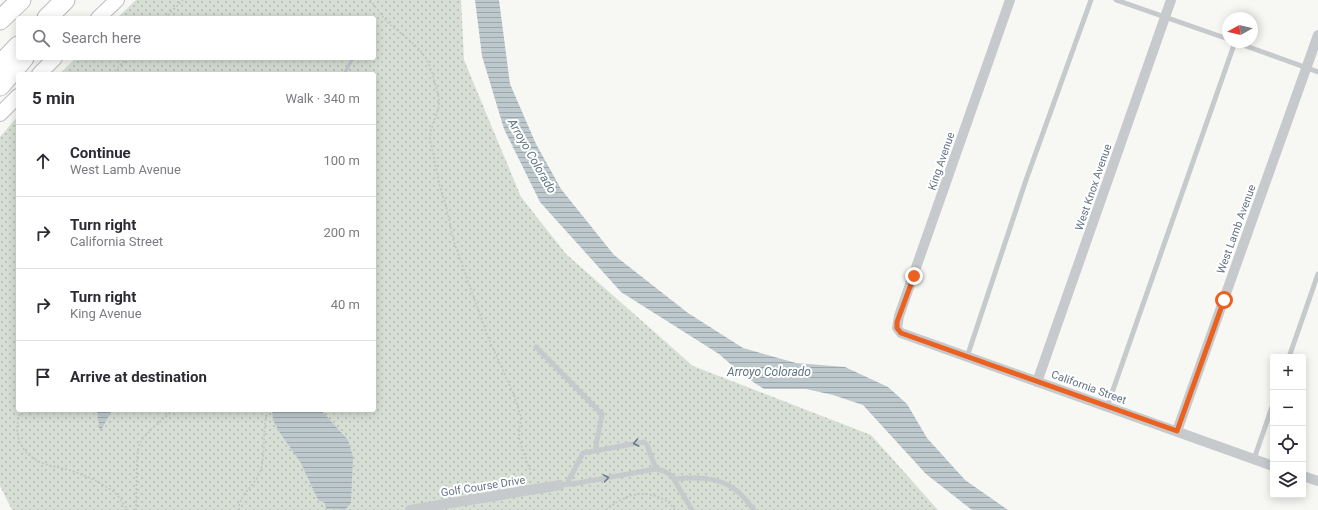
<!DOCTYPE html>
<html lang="en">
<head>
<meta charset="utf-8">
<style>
	:root { --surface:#fff; --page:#f2f2f3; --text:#2b2b33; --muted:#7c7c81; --line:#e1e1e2 }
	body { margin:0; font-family:Roboto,sans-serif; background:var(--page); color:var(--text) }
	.controls { position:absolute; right:12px; bottom:12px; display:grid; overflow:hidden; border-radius:4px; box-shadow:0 2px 10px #0003 }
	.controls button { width:36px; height:36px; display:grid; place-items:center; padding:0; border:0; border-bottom:1px solid var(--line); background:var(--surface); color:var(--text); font:20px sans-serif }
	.compass { position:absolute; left:1222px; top:12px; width:36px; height:36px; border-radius:50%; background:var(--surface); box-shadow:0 2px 10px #0003; rotate:262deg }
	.stop { position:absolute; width:12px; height:12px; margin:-9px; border:3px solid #ea6120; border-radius:50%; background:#fff }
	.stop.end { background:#ea6120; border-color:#fff; box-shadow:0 1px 4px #0008 }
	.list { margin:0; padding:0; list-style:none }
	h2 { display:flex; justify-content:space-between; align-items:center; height:52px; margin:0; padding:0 16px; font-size:17px }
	h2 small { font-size:13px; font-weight:400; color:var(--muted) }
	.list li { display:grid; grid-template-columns:26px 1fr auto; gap:12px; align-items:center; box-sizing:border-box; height:72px; padding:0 16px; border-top:1px solid var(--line) }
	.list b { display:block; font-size:15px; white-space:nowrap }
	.list p { margin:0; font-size:13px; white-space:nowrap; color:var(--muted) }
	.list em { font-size:13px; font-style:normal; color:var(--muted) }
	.icon { flex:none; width:22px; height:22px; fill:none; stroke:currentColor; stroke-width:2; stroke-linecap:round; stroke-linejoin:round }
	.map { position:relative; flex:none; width:1318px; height:510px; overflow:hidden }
	.search { position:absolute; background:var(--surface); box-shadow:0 2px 10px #0003; left:16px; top:16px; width:360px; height:44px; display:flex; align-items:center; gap:10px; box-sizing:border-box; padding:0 14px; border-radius:4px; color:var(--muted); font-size:15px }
	.panel { position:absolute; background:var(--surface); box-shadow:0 2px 10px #0003; left:16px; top:72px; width:360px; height:340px; border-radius:4px }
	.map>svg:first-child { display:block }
	.grass { fill:url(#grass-dots) }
	.water { fill:url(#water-rules) }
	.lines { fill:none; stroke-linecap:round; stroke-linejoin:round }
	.stream { stroke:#bec9cd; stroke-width:3 }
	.secondary-casing { stroke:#b9bdc2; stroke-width:16 }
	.motorway-casing { stroke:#b9bbbf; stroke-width:21 }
	.path { stroke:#c0c1c4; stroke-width:1.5; stroke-dasharray:2 2; stroke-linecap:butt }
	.service { stroke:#c7cacd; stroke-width:5 }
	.minor { stroke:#c7cacd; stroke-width:10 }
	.secondary { stroke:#fff; stroke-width:14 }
	.motorway { stroke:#fff; stroke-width:19 }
	.oneway { stroke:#6a788a }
	.route { stroke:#ea6120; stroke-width:5 }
	.labels { text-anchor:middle; stroke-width:4; stroke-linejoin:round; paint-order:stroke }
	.street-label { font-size:11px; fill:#657486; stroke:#fff }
	.water-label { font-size:12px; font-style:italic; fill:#607682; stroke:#fff }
</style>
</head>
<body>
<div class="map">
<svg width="1318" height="510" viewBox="0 0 1318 510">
	<defs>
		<pattern id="grass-dots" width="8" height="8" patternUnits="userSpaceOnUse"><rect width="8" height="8" fill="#d7dfd4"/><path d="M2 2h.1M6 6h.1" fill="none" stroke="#b2b9b2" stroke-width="1.8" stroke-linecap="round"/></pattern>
		<pattern id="water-rules" width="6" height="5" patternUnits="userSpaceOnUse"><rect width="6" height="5" fill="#bec9cd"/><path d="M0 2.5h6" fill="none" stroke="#9ea8ac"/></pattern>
	</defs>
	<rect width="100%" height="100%" fill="#f7f7f4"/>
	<!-- grass -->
	<path class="grass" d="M136,0h325l3,60 57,137 45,57 127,112 178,69 67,75h-926l-12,-24v-349l18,-21v294h356v-336h-315l17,-16h298v-40h-257z"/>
	<!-- water -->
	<path class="water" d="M475,0h24l11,84 26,60 25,45 53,66 74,58 55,35 53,15 49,4 43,20 19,17 20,34 38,42 43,30h-36l-46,-36 -63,-69 -30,-10 -27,-6h-42l-20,-13 -25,-22 -98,-62 -81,-90 -36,-73 -22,-73z
		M97,410h15l-12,22z
		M272,410h49l27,30 5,17 -2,46 -6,7 -19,-1 -1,-6 -7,-3 -17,-37 -21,-30 -7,-13z"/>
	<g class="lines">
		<!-- stream -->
		<path class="stream" d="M344,74l9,-16"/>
		<defs>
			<path id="secondary" d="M98,18l19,-18
				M39,74l16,-16
				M0,114l18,-18"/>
			<path id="motorway" d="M47,18l18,-18
				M0,20l21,-20
				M0,65l18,-19
				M0,86l24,-28"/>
		</defs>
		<!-- secondary casing -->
		<use href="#secondary" class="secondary-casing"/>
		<!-- motorway casing -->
		<use href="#motorway" class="motorway-casing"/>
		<!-- path -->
		<path class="path" d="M370,0l18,23 19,15 12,11 7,9 6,14 7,26v8l-8,24 -1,9 10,48 6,19 8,36 34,95 26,58 7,22 -2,19 1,6 11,31
			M165,18l18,-18
			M112,74l15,-16
			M21,410c-9,23 -2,43 21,53 11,4 22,5 33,9 11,4 23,9 33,16 9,5 14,14 20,22
			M136,510c1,-13 -1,-58 4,-67 8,-13 23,-23 33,-33
			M239,510c-1,-15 16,-24 21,-38 7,-20 1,-42 8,-62
			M606,510c17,-14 34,-21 55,-12 6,3 10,6 14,12"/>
		<!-- service -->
		<path class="service" d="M1116,0l112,39
			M1235,42l83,30
			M536,347l66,67 -7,37
			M967,357l59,-177 65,-180
			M1289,357l29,-83
			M1107,407l128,-365
			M1254,459l19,-55
			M674,479c22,-2 45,-3 63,12 7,5 12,13 17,19
			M567,484l16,-31 61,-11 3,3 9,24
			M560,485l12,-1 84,-15 8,2 8,5 20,34"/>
		<!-- minor -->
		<path class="minor" d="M1010,0l-111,316 -2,12 4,5 372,133
			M1037,382l134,-382
			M1177,431l141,-396
			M1303,476l15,5
			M410,510l150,-25"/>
		<!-- secondary -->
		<use href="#secondary" class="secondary"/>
		<!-- motorway -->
		<use href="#motorway" class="motorway"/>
	</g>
	<!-- one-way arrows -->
	<defs><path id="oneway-chevron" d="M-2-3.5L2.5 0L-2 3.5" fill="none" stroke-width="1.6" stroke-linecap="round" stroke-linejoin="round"/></defs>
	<g class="oneway">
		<use href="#oneway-chevron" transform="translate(636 443) rotate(169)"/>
		<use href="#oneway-chevron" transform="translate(606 478) rotate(-10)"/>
	</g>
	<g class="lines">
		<!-- route -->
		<path class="route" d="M914,276l-17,46v6l4,5 276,98 47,-131"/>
	</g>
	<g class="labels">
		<!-- street labels -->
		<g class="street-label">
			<text transform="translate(941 161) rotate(-71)" y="4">King Avenue</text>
			<text transform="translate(1093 187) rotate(-71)" y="4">West Knox Avenue</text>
			<text transform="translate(1236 229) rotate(-70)" y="4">West Lamb Avenue</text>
			<text transform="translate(1089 387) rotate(20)" y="4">California Street</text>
			<text transform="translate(483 486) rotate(-9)" y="4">Golf Course Drive</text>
		</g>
		<!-- water labels -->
		<g class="water-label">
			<text transform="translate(532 156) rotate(60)" y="4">Arroyo Colorado</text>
			<text x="769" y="376">Arroyo Colorado</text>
		</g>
	</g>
</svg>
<div class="controls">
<button>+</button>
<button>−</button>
<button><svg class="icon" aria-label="locate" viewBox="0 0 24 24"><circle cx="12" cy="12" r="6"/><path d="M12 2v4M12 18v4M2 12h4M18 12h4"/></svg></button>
<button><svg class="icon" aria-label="layers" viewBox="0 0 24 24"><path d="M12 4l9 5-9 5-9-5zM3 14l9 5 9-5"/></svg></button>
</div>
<svg class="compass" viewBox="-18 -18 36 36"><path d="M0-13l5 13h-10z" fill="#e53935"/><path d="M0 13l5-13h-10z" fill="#7c7c81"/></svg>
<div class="stop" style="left:1224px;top:300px"></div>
<div class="stop end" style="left:914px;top:276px"></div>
<div class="search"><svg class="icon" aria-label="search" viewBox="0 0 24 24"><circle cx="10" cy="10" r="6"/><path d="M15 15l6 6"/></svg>Search here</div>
<section class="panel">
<h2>5 min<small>Walk · 340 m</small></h2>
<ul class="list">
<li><svg class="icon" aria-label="ahead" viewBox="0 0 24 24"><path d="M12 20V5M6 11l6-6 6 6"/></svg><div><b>Continue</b><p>West Lamb Avenue</p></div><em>100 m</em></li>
<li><svg class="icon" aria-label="right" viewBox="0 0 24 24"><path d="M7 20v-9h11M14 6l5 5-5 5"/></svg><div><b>Turn right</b><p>California Street</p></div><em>200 m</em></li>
<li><svg class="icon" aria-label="right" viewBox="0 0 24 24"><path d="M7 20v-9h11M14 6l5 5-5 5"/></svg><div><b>Turn right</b><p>King Avenue</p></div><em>40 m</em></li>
<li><svg class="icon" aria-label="arrive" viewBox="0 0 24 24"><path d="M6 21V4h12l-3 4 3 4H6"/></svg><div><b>Arrive at destination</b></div></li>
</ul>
</section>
</div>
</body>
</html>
